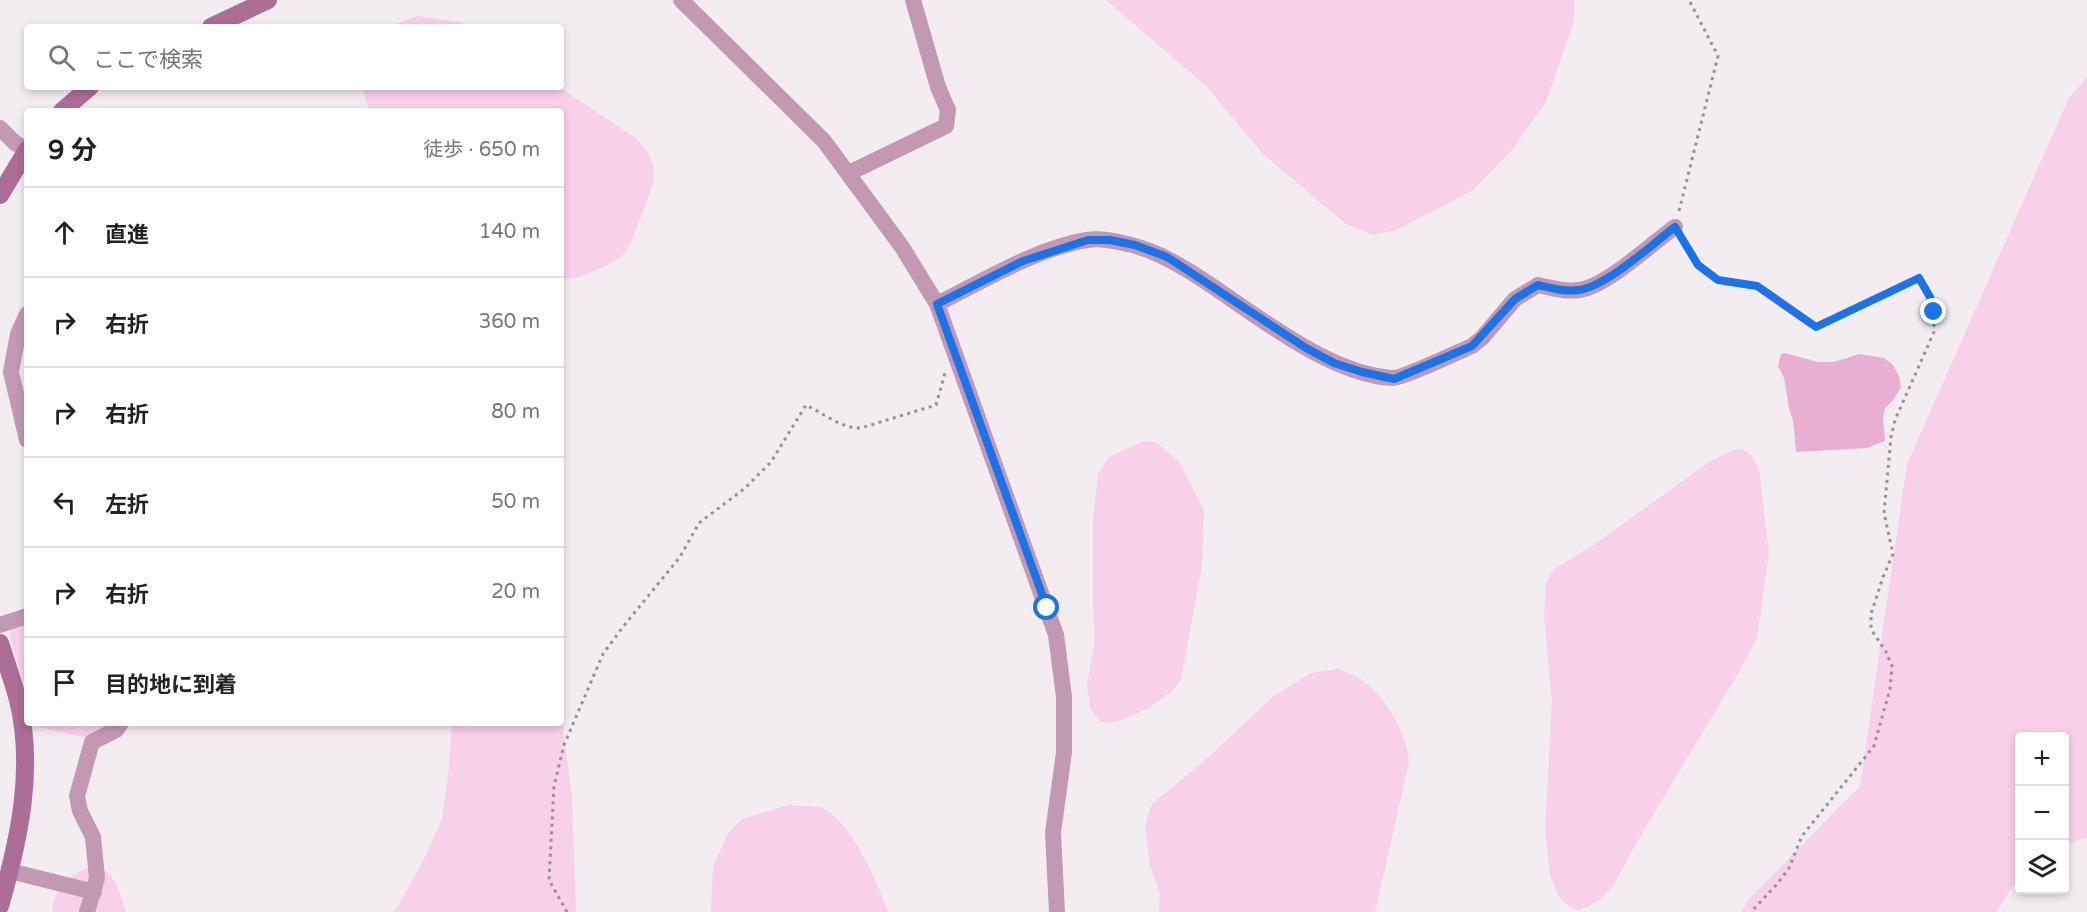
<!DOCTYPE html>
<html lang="ja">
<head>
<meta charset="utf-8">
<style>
	:root { --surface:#fff; --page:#f2f2f2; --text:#222; --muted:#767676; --line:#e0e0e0 }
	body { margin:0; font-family:"Varela Round","Noto Sans JP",sans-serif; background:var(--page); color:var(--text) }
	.controls { position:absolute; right:18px; bottom:18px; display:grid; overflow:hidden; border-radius:6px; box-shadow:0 3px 9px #0003 }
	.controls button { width:54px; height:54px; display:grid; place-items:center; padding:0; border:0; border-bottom:2px solid var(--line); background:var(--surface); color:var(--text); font:30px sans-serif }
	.stop { position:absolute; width:18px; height:18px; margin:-14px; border:4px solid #1a73e8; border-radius:50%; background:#fff }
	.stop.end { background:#1a73e8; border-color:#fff; box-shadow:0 2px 6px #0008 }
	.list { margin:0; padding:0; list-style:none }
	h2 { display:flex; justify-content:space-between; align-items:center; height:78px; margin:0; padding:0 24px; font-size:26px }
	h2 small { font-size:20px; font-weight:400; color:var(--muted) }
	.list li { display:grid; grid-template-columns:39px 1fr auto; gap:18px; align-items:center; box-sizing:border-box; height:90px; padding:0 24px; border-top:2px solid var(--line) }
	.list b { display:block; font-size:22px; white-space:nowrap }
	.list em { font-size:20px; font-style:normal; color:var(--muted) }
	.icon { flex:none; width:33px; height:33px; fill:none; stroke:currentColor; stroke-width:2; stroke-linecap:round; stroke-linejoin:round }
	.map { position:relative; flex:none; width:2087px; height:912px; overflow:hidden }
	.search { position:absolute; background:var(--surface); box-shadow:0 3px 9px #0003; left:24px; top:24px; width:540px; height:66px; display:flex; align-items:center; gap:15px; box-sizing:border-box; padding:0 21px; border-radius:6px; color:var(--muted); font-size:22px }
	.panel { position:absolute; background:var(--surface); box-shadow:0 3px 9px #0003; left:24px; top:108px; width:540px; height:618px; border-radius:6px }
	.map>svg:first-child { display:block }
	.green { fill:#f8d0e9 }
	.water { fill:#e8afd3 }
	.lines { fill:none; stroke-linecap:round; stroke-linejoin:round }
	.path { stroke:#969193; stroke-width:3; stroke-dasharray:3 4.5; stroke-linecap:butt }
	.street { stroke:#c398b3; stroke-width:16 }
	.secondary { stroke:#ac6d96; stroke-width:18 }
	.route { stroke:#1a73e8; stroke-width:8 }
</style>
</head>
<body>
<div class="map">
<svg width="2087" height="912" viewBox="0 0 2087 912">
	<rect width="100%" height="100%" fill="#f3ecf0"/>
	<!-- green -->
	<path class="green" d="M1106,0h468v21l-28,81 -35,49 -38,39 -76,40 -25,5 -26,-11 -83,-70 -57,-68z
		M418,16l42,6 7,5h-75l10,-6z
		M2087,77v761l-13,3 -9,6 -1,-111h-44l-1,141 -23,35h-254l5,-11 113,-115 47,-322 162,-366z
		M363,87h196l78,52 12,15 4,11 1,16 -23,62 -9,13 -16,10 -26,11 -19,3v-169h-191l-4,-10z
		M1144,441l13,2 22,19 25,48 -2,55 -21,115 -9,11 -23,17 -27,12 -15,3 -8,-2 -9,-13 -3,-24 8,-44 -2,-32v-87l5,-47 11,-17z
		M1743,449l9,7 7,13 10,84 -12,85 -18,34 -98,163 -28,51 -16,16 -18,9 -13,-7 -8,-9 -8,-20 -5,-45 7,-129 -8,-84 2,-33 7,-14 42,-26 114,-82 24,-12z
		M27,624v70l-18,-60 3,-6z
		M1339,669c6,3 12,5 18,8 26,15 50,55 52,85l-34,150h-216l1,-18 -10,-29 -5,-39 7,-22 51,-42 71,-66 37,-23z
		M561,713l11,84 4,115h-183l6,-7 27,-50 16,-36 6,-42 4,-54h109z
		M34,723h79l-26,15 -52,-12z
		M789,805c10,1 24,0 33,3 29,12 56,75 66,104h-177l2,-46 16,-34 13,-13z
		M90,866c24,1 30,26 36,46h-74c3,-26 16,-34 38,-46z"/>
	<!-- water -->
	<path class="water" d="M1785,353l33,9h16l25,-8 25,4 9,7 6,11 2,11 -7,12 -9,9 -2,10 2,23 -18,7 -71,4 -3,-32 -4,-11 -5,-31 -6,-12 3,-12z"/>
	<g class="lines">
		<!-- path -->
		<path class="path" d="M1679,211l39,-155 -29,-56
			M1682,239l16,26 19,15 40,7 59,40 103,-49 11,19 4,15v20l-39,88 -4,17 -7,76 9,41 -10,23 -12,37v15l15,23 6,14 -2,23 -16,57 -72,90 -13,32 -11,15 -27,29
			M567,912l-18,-32 5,-94 10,-41 39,-91 19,-26 58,-71 19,-34 45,-34 27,-27 35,-57c17,8 36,24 55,23l75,-23 9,-32"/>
		<!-- street -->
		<path class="street" d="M681,0l143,141 78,106 35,57 119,331 8,62v55l-11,81 4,79
			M0,128l15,15 12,7
			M849,173l97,-47 2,-16 -10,-23 -25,-87
			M937,304c44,-22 100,-56 150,-64 11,-2 24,0 36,3 27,5 50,18 74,33 55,35 129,98 195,102 9,1 66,-26 80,-32l10,-8 33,-39 23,-14c13,3 27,7 41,5 27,-3 72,-46 96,-63
			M27,314l-9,20 -7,38 16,68
			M0,625l27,-9
			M10,871l84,21
			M87,912l10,-34 -4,-41 -13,-26 -3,-15 15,-54 24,-12 5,-7"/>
		<!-- secondary -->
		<path class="secondary" d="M211,27l57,-27
			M62,111l28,-24
			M0,195l27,-45
			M0,643c6,19 13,38 18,57 17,69 1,140 -18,206"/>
	</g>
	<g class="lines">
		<!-- route -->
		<path class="route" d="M1047,608l-110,-304 86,-43 65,-21h22l25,5 32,12 139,91 28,15 28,9 32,7 78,-33 43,-47 23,-14c13,3 27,7 41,5 28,-4 72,-45 96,-63l23,38 20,15 39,6 59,41 103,-49 11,19 4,15"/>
	</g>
</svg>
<div class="controls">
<button>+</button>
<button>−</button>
<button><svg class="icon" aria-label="layers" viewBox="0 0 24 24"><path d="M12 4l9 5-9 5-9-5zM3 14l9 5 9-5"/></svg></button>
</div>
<div class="stop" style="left:1047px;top:608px"></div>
<div class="stop end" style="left:1934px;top:312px"></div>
<div class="search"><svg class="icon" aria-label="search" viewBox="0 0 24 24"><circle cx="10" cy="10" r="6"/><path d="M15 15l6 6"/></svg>ここで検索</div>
<section class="panel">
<h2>9 分<small>徒歩 · 650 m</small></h2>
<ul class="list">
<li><svg class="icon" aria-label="ahead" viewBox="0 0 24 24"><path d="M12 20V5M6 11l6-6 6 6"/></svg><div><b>直進</b></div><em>140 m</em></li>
<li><svg class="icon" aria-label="right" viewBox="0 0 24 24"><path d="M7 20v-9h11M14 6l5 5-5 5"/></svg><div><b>右折</b></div><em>360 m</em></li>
<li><svg class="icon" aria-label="right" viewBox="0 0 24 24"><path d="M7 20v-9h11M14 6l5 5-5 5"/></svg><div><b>右折</b></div><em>80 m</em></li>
<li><svg class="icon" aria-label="left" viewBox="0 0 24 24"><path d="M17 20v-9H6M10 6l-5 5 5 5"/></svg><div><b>左折</b></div><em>50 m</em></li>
<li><svg class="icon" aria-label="right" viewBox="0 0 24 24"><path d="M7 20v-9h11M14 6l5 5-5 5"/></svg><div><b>右折</b></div><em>20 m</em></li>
<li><svg class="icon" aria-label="arrive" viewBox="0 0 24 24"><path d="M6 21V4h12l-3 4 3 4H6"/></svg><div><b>目的地に到着</b></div></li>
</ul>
</section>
</div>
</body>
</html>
